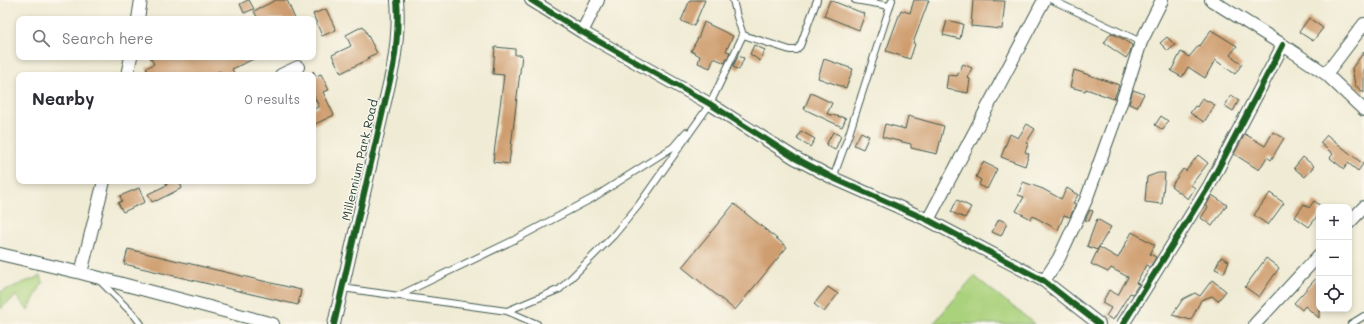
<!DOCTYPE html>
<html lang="en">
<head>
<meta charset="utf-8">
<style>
	:root { --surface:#fff; --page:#f2f2f3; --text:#2b2b33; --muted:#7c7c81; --line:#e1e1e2 }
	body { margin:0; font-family:Mali,sans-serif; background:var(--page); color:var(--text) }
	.controls { position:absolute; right:12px; bottom:12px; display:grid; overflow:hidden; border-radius:8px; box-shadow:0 2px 6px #0003 }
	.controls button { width:36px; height:36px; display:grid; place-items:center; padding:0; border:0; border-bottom:1px solid var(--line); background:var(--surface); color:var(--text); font:20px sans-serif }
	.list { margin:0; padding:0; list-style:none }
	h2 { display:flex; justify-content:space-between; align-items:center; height:52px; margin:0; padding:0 16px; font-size:17px }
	h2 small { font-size:13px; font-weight:400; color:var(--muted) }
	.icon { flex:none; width:22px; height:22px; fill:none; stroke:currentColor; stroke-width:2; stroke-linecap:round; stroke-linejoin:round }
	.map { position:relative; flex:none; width:1364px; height:324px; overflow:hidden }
	.search { position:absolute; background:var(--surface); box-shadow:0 2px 6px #0003; left:16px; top:16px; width:300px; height:44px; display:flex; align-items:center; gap:10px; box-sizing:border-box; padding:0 14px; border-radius:8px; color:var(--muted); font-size:15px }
	.panel { position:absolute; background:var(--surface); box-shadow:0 2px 6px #0003; left:16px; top:72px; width:300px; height:112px; border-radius:8px }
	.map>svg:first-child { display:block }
	.green { fill:#aad17b; stroke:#648758 }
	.building { fill:#cf9e70 }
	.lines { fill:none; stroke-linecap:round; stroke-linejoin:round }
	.service-casing { stroke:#3e574c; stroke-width:8 }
	.minor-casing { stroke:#3e574c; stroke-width:14 }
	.service { stroke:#fff; stroke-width:6 }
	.minor { stroke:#fff; stroke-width:12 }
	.cycleway-casing { stroke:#fbf7ec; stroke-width:8 }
	.cycleway { stroke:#1b5e20; stroke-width:6 }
	.labels { text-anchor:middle; stroke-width:3; stroke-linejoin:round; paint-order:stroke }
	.street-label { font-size:12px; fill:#1f3d34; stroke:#fbf7ec }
</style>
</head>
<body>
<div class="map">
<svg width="1364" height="324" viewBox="0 0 1364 324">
	<rect width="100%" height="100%" fill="#fbf7ec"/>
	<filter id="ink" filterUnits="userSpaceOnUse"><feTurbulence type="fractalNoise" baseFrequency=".025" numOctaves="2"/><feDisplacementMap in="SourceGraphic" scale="8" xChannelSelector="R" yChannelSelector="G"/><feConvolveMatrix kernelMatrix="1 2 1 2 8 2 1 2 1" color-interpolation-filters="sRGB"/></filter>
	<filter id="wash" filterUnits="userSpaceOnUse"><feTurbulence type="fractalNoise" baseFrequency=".012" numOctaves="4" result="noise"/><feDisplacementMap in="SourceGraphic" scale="16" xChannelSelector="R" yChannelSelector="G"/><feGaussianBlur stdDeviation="0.9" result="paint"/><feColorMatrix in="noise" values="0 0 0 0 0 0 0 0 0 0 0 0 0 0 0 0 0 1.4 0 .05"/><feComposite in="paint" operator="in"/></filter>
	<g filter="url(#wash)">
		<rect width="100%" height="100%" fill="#f0ebd4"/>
		<!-- green -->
		<path class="green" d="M40,276l3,6 -15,28 -12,-14 -16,13v-17z
			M974,276l61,48h-102z"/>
		<g id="blocks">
			<!-- building -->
			<path class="building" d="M248,0h1l5,9 -10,4 -4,-9z
				M276,0h11l8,19h-37l-4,-8z
				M690,0h15l-11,26 -13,-5z
				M830,0l35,14 -6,16 -35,-14z
				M914,0h15l-16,43 2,1 -5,15 -24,-8 15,-41 9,3z
				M973,0l32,1 -3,28 -31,-3z
				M326,9l10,21 -14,6 -9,-22z
				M1309,18l14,10 -10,13 -14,-9z
				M947,20l16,4 -3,15 -17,-4z
				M704,22l29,14 -7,15 4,1 -5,11 -11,-5 -4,10 -12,-5 2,-7 -9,-5 8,-15z
				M363,26l14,27 -9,4 1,2 -28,14 -9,-18 19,-9 -5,-11z
				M1211,30l26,16 -7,9 12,9 -7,10 -20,-14 -10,18 -17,-11 -6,10 -11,-6 10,-19 8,5 10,-12 1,1z
				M1111,33l10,5 11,7 -2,7 -4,6 -22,-15z
				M1167,37l8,8 -7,6 -8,-8z
				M754,45l11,5 -5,11 -10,-7z
				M495,47l20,2v6h7l-13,109 -16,-2 11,-87 -11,-1z
				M1364,52v41l-9,-8 -3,-17z
				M738,56l6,2 -5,12 -6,-3z
				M150,57h108l-26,12 3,6h-13l-2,-4 -9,4h-61l-4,-7 8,-4z
				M824,59l29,10 -7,19 -28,-10z
				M963,64l9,4 -5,10 3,1 -2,14 -22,-4 2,-14 9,1z
				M1074,70l45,15 -5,14 -28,-10 -1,2 -15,-4z
				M313,71l3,5 5,-2 8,16 -6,2 11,23 -21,10v-16l6,-2 -5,-11 -1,1z
				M1133,90l11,4 -7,13 -8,-3z
				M811,93l21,10 -5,11 19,4 -4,9 -38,-18z
				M1231,95l8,5 -6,11 -8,-5z
				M1202,98l13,7 -11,17 -14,-9 5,-7 2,1z
				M908,116l36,10 -7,28 -26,-6v-4l-29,-7 3,-13 20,5z
				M1161,116l7,5 -5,9 -8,-5z
				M1027,124l8,5 -9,14 2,1 -3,8 4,2 -4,12 -24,-9 9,-23 8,4z
				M801,131l14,8 -5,8 -13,-8z
				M833,132l8,4 -6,14 -9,-5z
				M861,132l8,4 -6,13 -9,-4z
				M1273,132l11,6 -13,22 -4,-3 -8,13 -25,-16 11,-20 20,12z
				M1327,135l36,29 -5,7 -10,-8 -4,6 -14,-11 3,-4 -13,-11z
				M1198,155l10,8 -17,22 4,3 -7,11 -17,-13 12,-17 3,2z
				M1303,157l11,9 -9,11 -11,-9z
				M983,162l14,7 -10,20 -8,-4 2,-5 -5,-3z
				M1158,173h7l-3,31 -17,-2 2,-25z
				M165,181h14l3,7 -26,13v-1l-4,2 -4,-8 19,-9z
				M1023,182l20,7 18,10 6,-11 11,7 -5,8 3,1 -6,13 -6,-2 -6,15 -25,-14 -2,3 -15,-8 8,-14 -6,-2z
				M139,188l6,14 -22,10 -5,-9 4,-2 -2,-5z
				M1270,193l14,10 -16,22 -14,-10z
				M1212,195l15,10 -15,21 -11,-8 7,-11 -2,-1z
				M957,200l14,7 -6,11 -14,-6z
				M1314,201l8,6h-3v7l-10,13 -14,-10 9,-13 5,4z
				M734,204l53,43 -52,63 -53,-43z
				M1090,210l3,1 -4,10 -4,-1z
				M999,219l8,4 -6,13 -9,-4z
				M1097,219l14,8 -14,23 -10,-4z
				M1132,232l23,13 -5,9 6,3 -6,10 -4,-2 -10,18 3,1 -4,6 -2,4 -3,-1 -17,27 -7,-4 5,-8 -9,-5 7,-13 9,5 10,-18 -17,-9 -3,4 -17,-8 8,-17 19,11z
				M128,249l173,41 -3,15 -174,-41z
				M1221,257l8,4 -5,12 -9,-4z
				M1266,258l13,10 -20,29 -14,-10z
				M1319,275v43l-14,-12 -3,4 -8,-7z
				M1212,280l14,11 -8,10 -6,-5 -11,4 -10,20 -19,-5 11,-16 12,-6 5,3z
				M828,287l10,7 -14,18 -10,-8z"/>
		</g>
	</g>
	<g filter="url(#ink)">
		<use href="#blocks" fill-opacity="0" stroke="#3e574c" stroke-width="1"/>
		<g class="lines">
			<defs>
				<path id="service" d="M855,0l35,6
					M1052,0l89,42
					M743,35l47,15h6l4,-4 17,-46
					M833,178l16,-44 43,-134
					M99,280l36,36 6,8
					M342,288l165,23 30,13
					M398,296l116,-56 79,-42 80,-51 13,-15
					M507,311l53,-22 53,-53 25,-30 72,-102 33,-69 -6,-18 -4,-17
					M1351,324l13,-8"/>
				<path id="minor" d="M531,0l51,32 128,72 85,54 38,20 95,42 116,61 55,43
					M1211,0l72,45 43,29 38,36
					M138,19l3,-19
					M582,32l16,-32
					M1326,74l38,-50
					M127,75l4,-18
					M281,75l17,-8
					M928,220l116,-220
					M1349,223l15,-16
					M0,254l81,19 192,51
					M81,273l23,-92
					M1044,281l15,-23 27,-58 39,-108 16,-50 21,-42
					M334,324l59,-257c4,-23 6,-44 4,-67
					M1123,324l86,-138 74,-141
					M1255,324l64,-69"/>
			</defs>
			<!-- service casing -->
			<use href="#service" class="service-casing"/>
			<!-- minor casing -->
			<use href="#minor" class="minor-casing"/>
			<!-- service -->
			<use href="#service" class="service"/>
			<!-- minor -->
			<use href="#minor" class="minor"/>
			<defs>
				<path id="cycleway" d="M531,0l51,32 128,72 85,54 38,20 95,42 116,61 55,43
					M334,324l59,-257c4,-23 6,-44 4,-67
					M1123,324l86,-138 74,-141"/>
			</defs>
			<!-- cycleway casing -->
			<use href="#cycleway" class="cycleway-casing"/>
			<!-- cycleway -->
			<use href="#cycleway" class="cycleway"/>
		</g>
	</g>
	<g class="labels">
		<!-- street labels -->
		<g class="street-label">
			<text transform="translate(360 160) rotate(-77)" y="4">Millennium Park Road</text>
		</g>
	</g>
</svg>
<div class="controls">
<button>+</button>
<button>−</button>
<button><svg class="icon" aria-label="locate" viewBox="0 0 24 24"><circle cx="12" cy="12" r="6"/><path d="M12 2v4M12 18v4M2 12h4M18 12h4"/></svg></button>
</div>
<div class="search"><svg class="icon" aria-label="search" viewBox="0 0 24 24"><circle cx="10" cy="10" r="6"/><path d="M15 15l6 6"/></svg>Search here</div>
<section class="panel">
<h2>Nearby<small>0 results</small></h2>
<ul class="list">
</ul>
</section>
</div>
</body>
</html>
